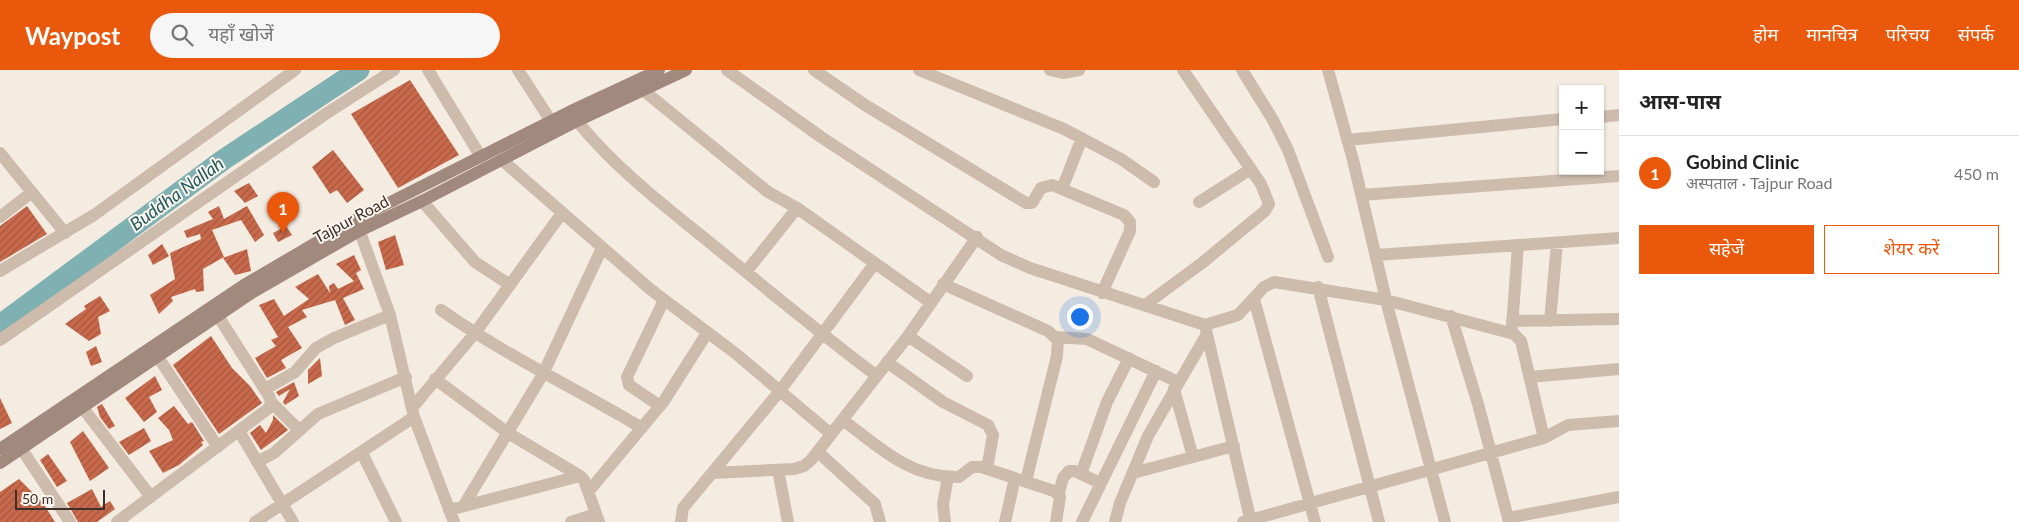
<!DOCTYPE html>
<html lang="hi">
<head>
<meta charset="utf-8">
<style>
	:root { --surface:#fff; --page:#f6f6f6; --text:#222; --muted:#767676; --line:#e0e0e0; --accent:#ea580c }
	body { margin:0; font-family:Lato,"Noto Sans Devanagari",sans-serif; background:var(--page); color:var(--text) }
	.controls { position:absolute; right:15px; top:15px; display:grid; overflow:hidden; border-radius:0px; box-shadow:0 1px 4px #0004 }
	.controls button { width:45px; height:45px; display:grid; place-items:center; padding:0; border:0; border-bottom:1px solid var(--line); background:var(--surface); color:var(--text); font:25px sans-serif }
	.scale { position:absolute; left:15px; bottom:12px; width:90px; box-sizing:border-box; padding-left:5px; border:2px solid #3b302b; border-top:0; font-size:14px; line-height:18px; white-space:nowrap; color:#3b302b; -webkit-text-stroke:4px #fbf5ee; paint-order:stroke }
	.you { position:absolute; left:1079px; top:246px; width:18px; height:18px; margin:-12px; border:4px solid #fff; border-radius:50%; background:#1a73e8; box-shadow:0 0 0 8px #1a73e833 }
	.badge { display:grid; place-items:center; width:32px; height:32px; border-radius:50%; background:var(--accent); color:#fff; font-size:16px; font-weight:700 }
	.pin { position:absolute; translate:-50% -41px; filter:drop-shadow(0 1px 2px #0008) }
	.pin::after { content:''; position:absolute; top:26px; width:18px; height:15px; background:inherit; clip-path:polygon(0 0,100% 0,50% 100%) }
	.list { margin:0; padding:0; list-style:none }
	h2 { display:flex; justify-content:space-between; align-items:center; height:65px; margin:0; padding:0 20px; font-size:21px }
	h2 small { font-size:16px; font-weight:400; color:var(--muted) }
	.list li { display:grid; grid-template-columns:32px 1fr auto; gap:15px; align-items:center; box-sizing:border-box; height:75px; padding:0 20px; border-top:1px solid var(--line) }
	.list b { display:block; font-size:19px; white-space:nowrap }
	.list p { margin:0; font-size:16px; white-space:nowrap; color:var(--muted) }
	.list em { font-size:16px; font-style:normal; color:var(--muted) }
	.actions { display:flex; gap:10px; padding:15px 20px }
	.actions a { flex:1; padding:11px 0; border:1px solid var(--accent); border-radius:0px; text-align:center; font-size:18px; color:var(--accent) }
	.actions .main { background:var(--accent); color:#fff }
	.icon { flex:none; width:28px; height:28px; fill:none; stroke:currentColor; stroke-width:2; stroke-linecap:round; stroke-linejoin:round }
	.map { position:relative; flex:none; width:1619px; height:452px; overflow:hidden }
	header { display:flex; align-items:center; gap:30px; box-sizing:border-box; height:70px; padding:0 25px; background:var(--accent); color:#fff }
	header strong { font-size:24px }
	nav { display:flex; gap:28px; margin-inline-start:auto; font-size:18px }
	.search { width:350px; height:45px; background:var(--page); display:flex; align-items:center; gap:12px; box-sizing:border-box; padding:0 18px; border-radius:28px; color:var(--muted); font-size:19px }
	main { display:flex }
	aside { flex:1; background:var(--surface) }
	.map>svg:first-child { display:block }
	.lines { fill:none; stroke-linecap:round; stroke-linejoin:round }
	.river { stroke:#7fb0b2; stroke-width:21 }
	.building { fill:url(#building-hatch) }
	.minor { stroke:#cdbbac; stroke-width:12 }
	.secondary { stroke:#a18a7d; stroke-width:12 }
	.labels { text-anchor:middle; stroke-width:4; stroke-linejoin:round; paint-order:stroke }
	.street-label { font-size:16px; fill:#3b302b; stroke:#fbf5ee }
	.water-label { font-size:18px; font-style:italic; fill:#1f5a5e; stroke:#fbf5ee }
</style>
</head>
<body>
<header>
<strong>Waypost</strong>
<div class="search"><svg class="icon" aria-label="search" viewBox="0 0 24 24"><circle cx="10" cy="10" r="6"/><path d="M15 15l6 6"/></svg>यहाँ खोजें</div>
<nav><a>होम</a><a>मानचित्र</a><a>परिचय</a><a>संपर्क</a></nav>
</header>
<main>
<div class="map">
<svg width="1619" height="452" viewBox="0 0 1619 452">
	<defs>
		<pattern id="building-hatch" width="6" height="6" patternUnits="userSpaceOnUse" patternTransform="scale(1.25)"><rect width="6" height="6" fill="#c8694b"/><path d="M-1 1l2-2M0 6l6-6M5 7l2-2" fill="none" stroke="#a4573f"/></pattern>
	</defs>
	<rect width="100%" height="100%" fill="#f4ebe1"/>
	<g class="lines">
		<!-- river -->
		<path class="river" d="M0,255l223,-165 136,-90"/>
	</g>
	<!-- building -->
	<path class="building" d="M410,10l49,75 -61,33 -47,-74z
		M333,80l31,40 -17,13 -10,-13 -7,4 -18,-27z
		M249,113l9,13 -13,7 -11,-12z
		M27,136l20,28 -47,28v-36z
		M219,136l5,13 23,-13 17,29 -9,7 -14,-22 -29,10 12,27 -21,12 1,22 -8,1 -1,-3 -24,8 2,4 -14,13 -9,-19 25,-16 -5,-26 31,-14 -1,-5 -13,4 -3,-7 29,-12 -5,-7z
		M286,156l6,9 -14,7 -5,-9z
		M395,165l9,30 -18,5 -8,-28z
		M162,174l7,12 -16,9 -5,-10z
		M247,179l4,22 -16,4 -12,-17z
		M354,185l7,15 -5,3 8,16 -21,9 12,22 -10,5 -10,-25 -33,10 5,7 -19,10 14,21 -21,12 5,8 -19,10 -12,-20 21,-12 -5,-6 7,-3 -19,-32 15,-6 10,17 25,-17 -14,-12 23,-13 12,19 -1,-7 5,-3 4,6 16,-8 -18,-17z
		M100,226l10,15 -12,6 3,17 -12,7 -24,-17 21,-15 -2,-3z
		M211,266l21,32 18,18 12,17 -43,31 -46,-69z
		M96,276l6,16 -11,4 -5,-14z
		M320,288l2,18 -14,8v-14z
		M155,306l7,14 -13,7 8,15 -13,10 -19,-24z
		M294,312l5,14 -14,9 -2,-3 7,-13 -11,7 -3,-4z
		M0,328l12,25 -12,6z
		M102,334l13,22 -6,3 -9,-12 -3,-10z
		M174,336l14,18 4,-2 12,19 -3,1 2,3 -24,20 -16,8 -14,-22 24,-11 -4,-10 -11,-12z
		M273,345l15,15 -27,20 -11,-17 10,-8 6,8 7,-13z
		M144,358l7,13 -22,14 -10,-13z
		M83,361l26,37 -19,13 -20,-39z
		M48,384l19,27 -10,6 -17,-27z
		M19,409l24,24 12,19h-55v-30z
		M92,419l9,18 9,-6 5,8 -18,13h-19l-11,-19z"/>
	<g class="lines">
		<!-- minor -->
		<path class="minor" d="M428,0l53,87
			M518,0l33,51
			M727,0l94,67 180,118 29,13 175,57 33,-10 26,-28 10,-5 112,18 128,34 7,7 23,97
			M814,0l51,35 161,98h6l9,-15 11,-3 72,30 6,7v9l-28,62
			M919,0l145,59 57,30 33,23
			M1050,0l13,3 16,-3
			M1242,0l31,50 15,30 40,107
			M1328,0l25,90 35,148 57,214
			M643,20l125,102 29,16
			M1600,47l19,-2
			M577,51c39,48 89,86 137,125 54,44 107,88 163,130
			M1347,70l216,-21
			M0,83l65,80
			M502,90l148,129 85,64 96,81
			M1062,119l20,-51
			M1361,125l258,-19
			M422,131l53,61 35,23
			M1199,132l52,-33
			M0,147l32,-25
			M1376,185l243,-17
			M0,201l94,-56 201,-145
			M746,202l51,-64 133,94
			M943,214l105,47 10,9 -1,16 -31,125
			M1318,217l61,235
			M1254,229l61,223
			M1145,235l57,-42 63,-52 4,-7 -8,-20 -78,-114
			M441,240c64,45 134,78 201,118
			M1451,246l27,88 30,114
			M1512,251l107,-2
			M1550,251l7,-78
			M1512,257l6,-82
			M1206,260l45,192
			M908,266l59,40
			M1056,267l31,2 91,43
			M0,270l327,-227 67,-43
			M158,287l60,90
			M887,292l56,40 45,23 5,10 -6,34
			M1530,307l89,-8
			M435,309l73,54 72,43 4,4 15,42
			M265,319l30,-17 21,-24 18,-10 56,-23
			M1174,319l19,68
			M271,332l28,28
			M660,336l-31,-21 -2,-8 37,-77
			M83,338l68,89
			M412,338l63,-75 87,-120
			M414,347l40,105
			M843,350c37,28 67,58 116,57l13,-10h9l73,24 6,6 -4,25
			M239,361l54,91
			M21,378l49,74
			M818,382l57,52 5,18
			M362,383l34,69
			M257,392l17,-9 44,-39 88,-37
			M778,400l10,52
			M712,403l82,-4 10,-3 7,-6 97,-124 69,-99
			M1133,403l101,-27
			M1081,404l26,-72 22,-44
			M589,421l75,-90 43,-68
			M1059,423l4,-15 6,-7h6l25,12
			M464,435l79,-131 59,-126
			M449,440l131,-34
			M117,452l152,-114 2,-6 -2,-6 -51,-80
			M255,452l159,-105 -24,-102 -34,-94
			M571,452l25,-8
			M681,452l2,-14 96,-116 96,-129
			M945,452l-2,-18 5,-27
			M1005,452l10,-44
			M1082,452l74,-151
			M1115,452l5,-19 28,-67 59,-102
			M1243,452l301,-84 24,-13 51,-4
			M1509,452l-1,-4 111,-21"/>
		<!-- secondary -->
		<path class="secondary" d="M0,379l244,-164 111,-65 216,-109 88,-41
			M0,393l250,-169 109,-63 63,-30 155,-80 109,-51"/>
	</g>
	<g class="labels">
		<!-- street labels -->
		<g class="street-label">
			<text transform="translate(351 149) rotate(-28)" y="6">Tajpur Road</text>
		</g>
		<!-- water labels -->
		<g class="water-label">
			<text transform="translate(177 124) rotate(-36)" y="6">Buddha Nallah</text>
		</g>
	</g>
</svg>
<div class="controls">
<button>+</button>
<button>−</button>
</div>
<div class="scale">50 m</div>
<div class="you"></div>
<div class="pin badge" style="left:283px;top:163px">1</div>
</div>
<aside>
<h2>आस-पास<small></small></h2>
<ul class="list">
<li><span class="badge">1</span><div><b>Gobind Clinic</b><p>अस्पताल · Tajpur Road</p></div><em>450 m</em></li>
</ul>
<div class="actions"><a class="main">सहेजें</a><a>शेयर करें</a></div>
</aside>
</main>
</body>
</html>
